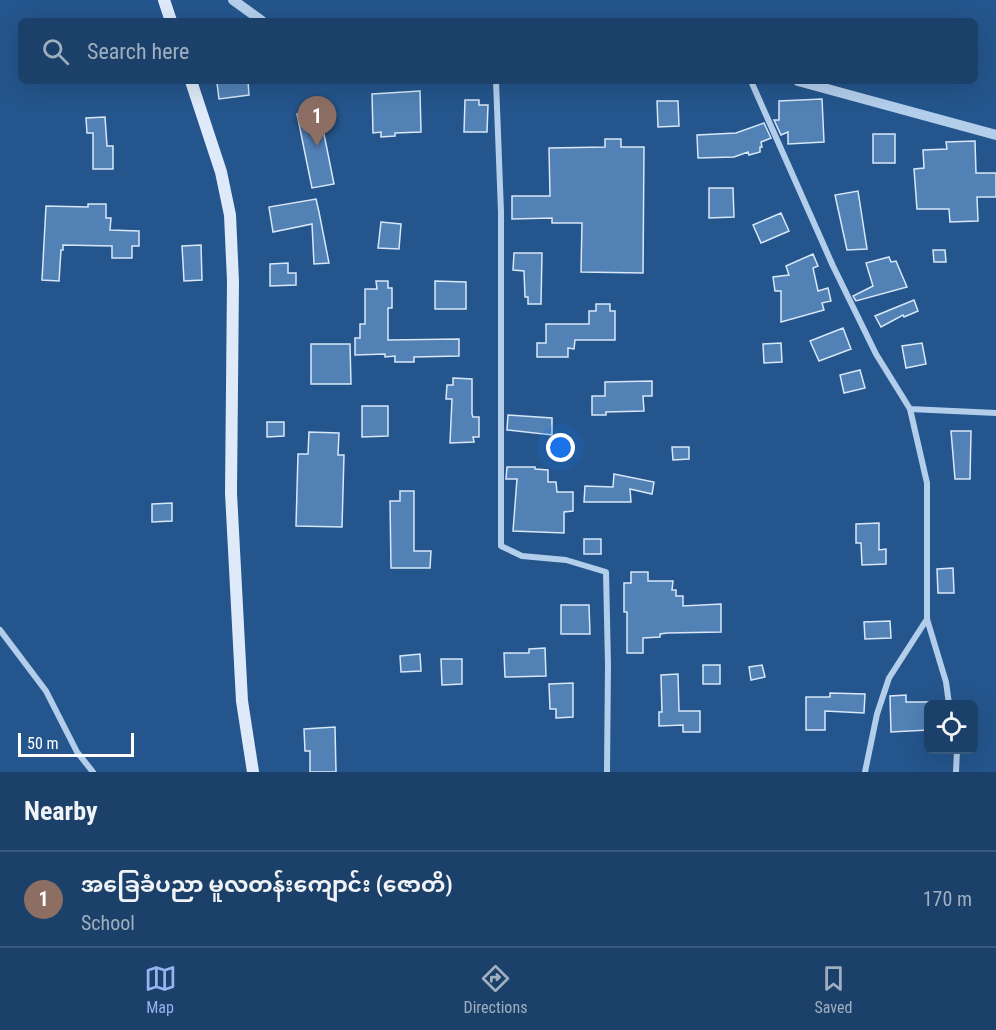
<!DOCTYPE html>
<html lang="en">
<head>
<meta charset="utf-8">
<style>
	:root { --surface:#1b4069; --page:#24476f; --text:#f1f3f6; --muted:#a0afc0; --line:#39597d; --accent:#95b2f1 }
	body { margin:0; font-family:"Roboto Condensed","Noto Sans Myanmar",sans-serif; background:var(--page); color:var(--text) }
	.controls { position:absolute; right:18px; bottom:18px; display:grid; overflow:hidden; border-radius:9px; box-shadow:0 6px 24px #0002 }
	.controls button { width:54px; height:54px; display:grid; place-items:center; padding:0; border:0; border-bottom:2px solid var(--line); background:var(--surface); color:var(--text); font:30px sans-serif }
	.scale { position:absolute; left:18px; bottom:15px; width:116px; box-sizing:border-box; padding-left:6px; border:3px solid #fff; border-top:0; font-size:16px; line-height:21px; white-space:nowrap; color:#fff; -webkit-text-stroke:4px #24558c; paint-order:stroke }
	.you { position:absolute; left:561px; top:448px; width:21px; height:21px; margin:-15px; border:4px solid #fff; border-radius:50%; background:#1a73e8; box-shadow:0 0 0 9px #1a73e833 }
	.badge { display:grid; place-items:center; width:39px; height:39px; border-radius:50%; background:var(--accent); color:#fff; font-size:20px; font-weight:700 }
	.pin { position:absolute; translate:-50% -50px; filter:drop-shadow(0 2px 3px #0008) }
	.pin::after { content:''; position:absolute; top:32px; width:21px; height:18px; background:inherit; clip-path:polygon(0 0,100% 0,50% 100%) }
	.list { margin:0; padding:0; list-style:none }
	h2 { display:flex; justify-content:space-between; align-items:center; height:78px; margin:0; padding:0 24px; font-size:26px }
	h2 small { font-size:20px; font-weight:400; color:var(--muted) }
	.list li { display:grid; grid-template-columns:39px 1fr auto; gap:18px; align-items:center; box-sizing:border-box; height:96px; padding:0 24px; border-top:2px solid var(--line) }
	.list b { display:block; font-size:22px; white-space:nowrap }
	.list p { margin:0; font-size:20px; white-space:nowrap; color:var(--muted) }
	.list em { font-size:20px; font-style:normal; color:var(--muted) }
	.icon { flex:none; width:33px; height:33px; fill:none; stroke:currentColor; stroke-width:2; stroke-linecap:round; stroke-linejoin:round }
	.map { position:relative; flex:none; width:996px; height:772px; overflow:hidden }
	.search { position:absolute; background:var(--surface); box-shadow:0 6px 24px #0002; left:18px; right:18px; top:18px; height:66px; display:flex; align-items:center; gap:15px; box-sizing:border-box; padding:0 21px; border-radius:9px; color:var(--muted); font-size:22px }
	.sheet { height:174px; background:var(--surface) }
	nav { display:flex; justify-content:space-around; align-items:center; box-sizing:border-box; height:84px; border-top:2px solid var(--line); background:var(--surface); font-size:16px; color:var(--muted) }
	nav a { display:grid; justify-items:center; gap:3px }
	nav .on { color:var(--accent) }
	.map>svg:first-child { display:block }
	.building { fill:#5181b5; stroke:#d7e7f8; stroke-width:1.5 }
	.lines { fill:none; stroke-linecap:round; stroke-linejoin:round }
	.minor { stroke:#b3ceeb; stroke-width:6 }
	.tertiary { stroke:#b3ceeb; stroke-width:10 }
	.secondary { stroke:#deeaf9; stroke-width:12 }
</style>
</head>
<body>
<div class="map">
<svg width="996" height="772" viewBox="0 0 996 772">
	<rect width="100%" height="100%" fill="#24558c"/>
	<!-- building -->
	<path class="building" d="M222,81h26l1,14 -30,4 -2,-16z
		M420,91l1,41 -26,1v3l-14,1v-5l-8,1 -1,-39z
		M822,99l2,43 -36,2v-12l-7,3 -7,-15h5v-19z
		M465,100h14v5h9l-1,27h-23z
		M657,101h21l1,25 -21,1z
		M319,109l15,75 -22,4 -15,-74z
		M105,117l2,29h6v23h-20v-36h-6l-1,-15z
		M764,123l7,15 -10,4 1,5h-2v5l-11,3 -1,-3 -14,5 -36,1 -1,-23 39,-2z
		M873,134h22v29h-22z
		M605,139h16v8h23l-1,126 -62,-1 1,-49h-30v-5l-40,1v-23h38l-1,-48 56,-1z
		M975,141l1,32h20v24h-19l1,24 -28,1 -1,-13h-32l-3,-40 10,-1 -1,-18 24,-1 -1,-7z
		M709,188h24l1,29 -25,1z
		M858,191l9,58 -20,1 -12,-55z
		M316,199l3,13 10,51 -15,1 -2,-40 -39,8 -4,-25z
		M88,204h18v14h5l-1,12 29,1v15h-7v12h-20v-12l-49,-1v5h-2l-2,31 -17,-1 4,-74 42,1z
		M781,213l8,18 -28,12 -8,-18z
		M381,222l20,2 -2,25 -21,-1z
		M201,245l1,35 -18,1 -2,-35z
		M933,250h12l1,12h-12z
		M514,253h28l-1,51h-13v-7h-3l-1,-26 -11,-1z
		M813,254l5,12 -5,2 5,23 10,-3 3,13 -9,2 2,7 -43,12v-31h-6l-2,-14 16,-2 -3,-9z
		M889,257l2,5 5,-1 11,26 -51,14 -3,-5 20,-10 -7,-23z
		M288,263v10h8v12l-26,1v-22z
		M376,281h12v7h4v20h-4v32l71,-1v17l-45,1v5h-19v-6l-10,1v-3l-30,1v-17h5v-14h5v-35h12z
		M435,281l31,1v27h-31z
		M914,300l4,11 -14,6 -1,-2 -22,12 -6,-11z
		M596,304h14v7h5v29h-40l-1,9 -6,-1v9h-31v-14h9v-19h43v-13h7z
		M843,328l8,21 -32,12 -9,-20z
		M781,343l1,19 -18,1 -1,-19z
		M922,343l4,21 -20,4 -4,-22z
		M311,344h39l1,40h-40z
		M860,370l5,18 -21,5 -4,-18z
		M453,378l19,1v35l1,3h6v20h-6l1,5 -24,1 2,-44h-6l1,-14h6z
		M652,381v15h-9l1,15 -38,1v3h-14v-19h13v-14z
		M362,406h26v30l-26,1z
		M508,415l44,3v17l-45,-5z
		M267,422h17v14l-17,1z
		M951,431h20l-1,48h-15z
		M309,432l30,1 -1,22h6l-2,72 -46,-1 2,-72h10z
		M672,447h17v12l-16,1z
		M507,467h28v2l13,1v12h8l1,10h16v19l-9,1v21l-51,-2 4,-52h-11z
		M614,474l40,8 -2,12 -22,-5 1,13h-47l1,-16 28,1z
		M400,491h14v60h17l-1,17h-39l-1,-67h10z
		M172,503v18l-20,1v-18z
		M879,523v27l7,-1v15l-24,1 -1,-22h-5v-19z
		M584,539h17v15h-17z
		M953,568l1,25h-16l-1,-24z
		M631,572h17v9h25l-1,9h4v6h7v10l38,-2v28l-54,1 -7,1v3l-17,1v15h-16v-41h-3v-29h7z
		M561,605h28l1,29h-29z
		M890,621l1,17 -26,1 -1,-17z
		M545,648l1,28 -41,1 -1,-24h25v-4z
		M420,654l1,17 -20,1 -1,-16z
		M441,659h21v25l-20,1z
		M703,665h17v19h-17z
		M762,665l3,12 -14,3 -2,-13z
		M678,674l1,37h21v21h-17v-7l-24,1v-14h3l-1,-37z
		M573,683v34l-17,1v-9h-6l-1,-25z
		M830,693l35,1 -1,19 -39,-2v19h-19v-33h24z
		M906,695v7h22v28l-37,2 -1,-36z
		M335,727l1,45h-26v-21h-5l-1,-22z"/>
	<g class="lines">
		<!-- minor -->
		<path class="minor" d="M496,81l5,131v334l21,10 44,4 40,12 2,93 -1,107
			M751,81l82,185 43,88 34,55 17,74v136l-38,59 -12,36 -12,58
			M910,409l86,4
			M927,619l19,63 3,22
			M0,630l46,61 31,61 16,20
			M956,772l1,-22"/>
		<!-- tertiary -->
		<path class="tertiary" d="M233,0l29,21
			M798,81l198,54"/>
		<!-- secondary -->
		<path class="secondary" d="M164,0l7,21
			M191,81l30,91 9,43 3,66 -2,212 11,208 11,71"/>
	</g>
</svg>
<div class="controls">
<button><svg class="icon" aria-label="locate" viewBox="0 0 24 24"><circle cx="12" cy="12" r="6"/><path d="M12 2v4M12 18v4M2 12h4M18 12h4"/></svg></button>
</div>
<div class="scale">50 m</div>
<div class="you"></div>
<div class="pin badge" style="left:317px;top:146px;background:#8d6e63">1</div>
<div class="search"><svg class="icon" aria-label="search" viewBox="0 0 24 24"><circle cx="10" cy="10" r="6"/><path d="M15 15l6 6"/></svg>Search here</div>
</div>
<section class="sheet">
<h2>Nearby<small></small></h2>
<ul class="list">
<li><span class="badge" style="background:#8d6e63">1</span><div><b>အခြေခံပညာ မူလတန်းကျောင်း (ဇောတိ)</b><p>School</p></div><em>170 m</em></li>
</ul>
</section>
<nav>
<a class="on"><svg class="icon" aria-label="map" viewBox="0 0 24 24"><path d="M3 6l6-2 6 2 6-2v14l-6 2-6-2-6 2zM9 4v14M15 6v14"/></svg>Map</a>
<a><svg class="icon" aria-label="directions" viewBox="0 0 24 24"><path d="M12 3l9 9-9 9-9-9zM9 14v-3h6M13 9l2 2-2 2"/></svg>Directions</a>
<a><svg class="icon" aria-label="saved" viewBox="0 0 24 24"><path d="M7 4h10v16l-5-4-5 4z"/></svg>Saved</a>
</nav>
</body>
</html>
